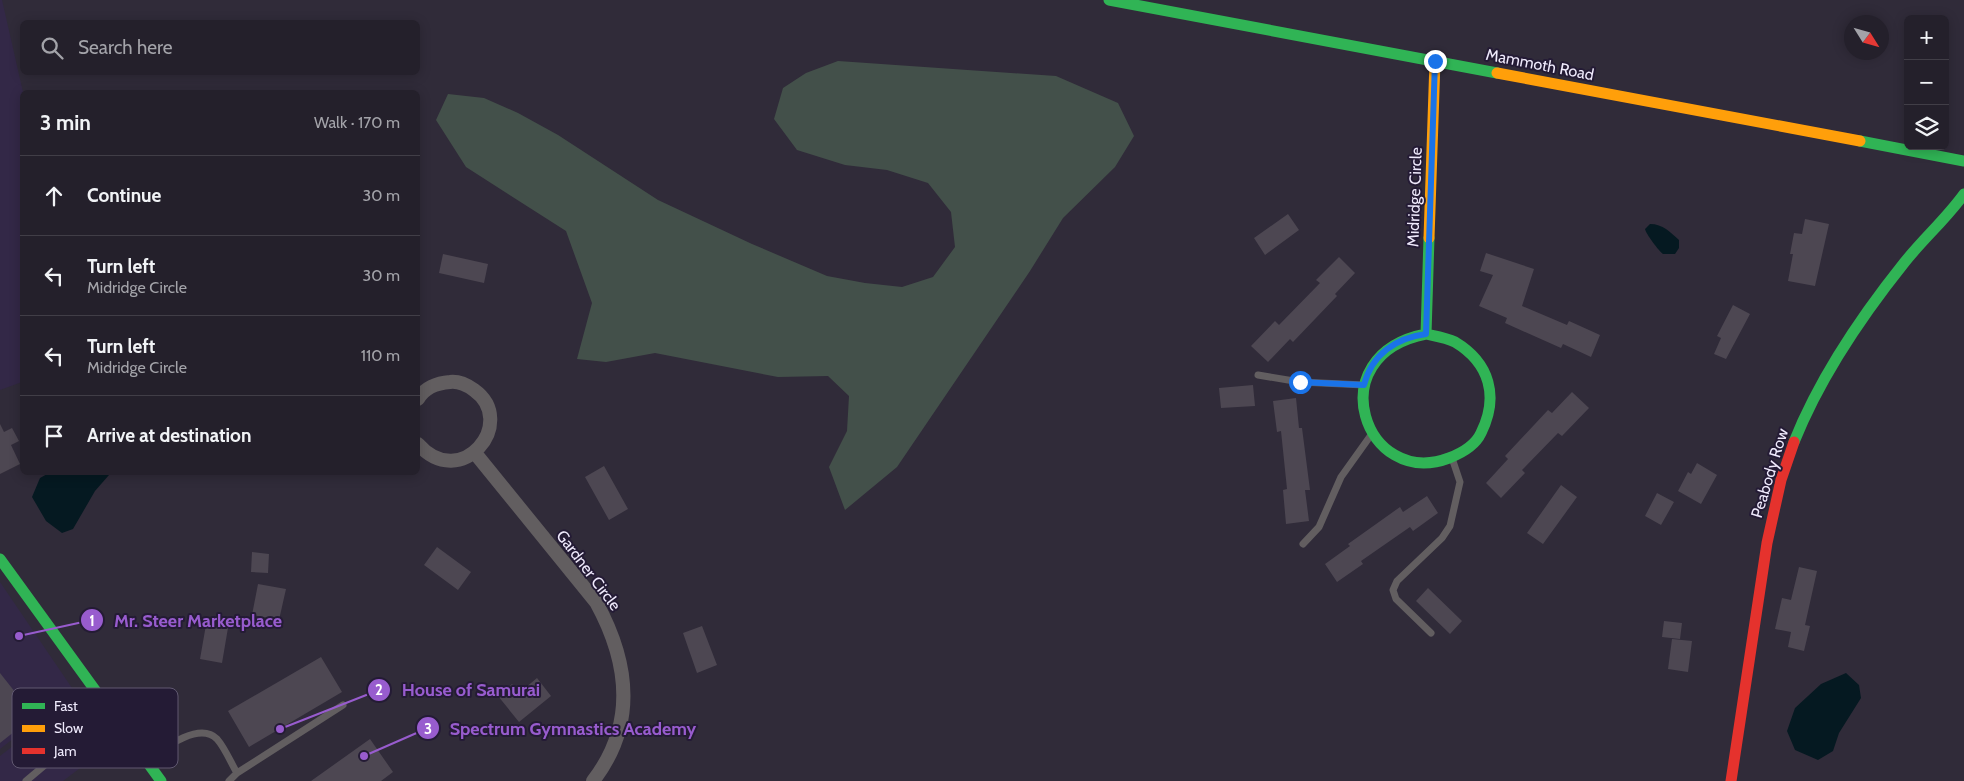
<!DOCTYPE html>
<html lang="en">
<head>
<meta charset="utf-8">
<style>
	:root { --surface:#24202b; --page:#2c2833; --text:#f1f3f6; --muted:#a3a3a9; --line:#413e47 }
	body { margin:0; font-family:Cabin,sans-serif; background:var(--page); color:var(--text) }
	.controls { position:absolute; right:15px; top:15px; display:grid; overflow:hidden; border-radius:8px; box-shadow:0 2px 12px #0003 }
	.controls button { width:45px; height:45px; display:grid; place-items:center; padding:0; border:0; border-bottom:1px solid var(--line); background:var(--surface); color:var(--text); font:25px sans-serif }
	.compass { position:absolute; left:1844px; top:15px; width:45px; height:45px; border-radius:50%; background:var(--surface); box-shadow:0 2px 12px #0003; rotate:127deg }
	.stop { position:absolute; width:15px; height:15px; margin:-11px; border:4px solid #1a73e8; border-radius:50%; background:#fff }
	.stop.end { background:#1a73e8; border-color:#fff; box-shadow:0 1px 5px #0008 }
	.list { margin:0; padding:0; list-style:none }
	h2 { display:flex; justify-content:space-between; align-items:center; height:65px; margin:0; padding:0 20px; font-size:21px }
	h2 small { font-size:16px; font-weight:400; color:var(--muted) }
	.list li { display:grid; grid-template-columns:32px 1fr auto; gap:15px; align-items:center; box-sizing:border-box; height:80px; padding:0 20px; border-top:1px solid var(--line) }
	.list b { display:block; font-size:19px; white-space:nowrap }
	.list p { margin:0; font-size:16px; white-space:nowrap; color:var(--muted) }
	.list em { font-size:16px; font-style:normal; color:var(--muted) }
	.icon { flex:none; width:28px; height:28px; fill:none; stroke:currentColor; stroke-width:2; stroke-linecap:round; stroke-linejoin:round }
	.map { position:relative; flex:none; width:1964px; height:781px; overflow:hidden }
	.search { position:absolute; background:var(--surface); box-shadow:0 2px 12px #0003; left:20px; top:20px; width:400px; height:55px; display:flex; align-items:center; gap:12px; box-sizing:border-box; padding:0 18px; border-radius:8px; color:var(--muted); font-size:19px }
	.panel { position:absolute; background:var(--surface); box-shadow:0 2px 12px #0003; left:20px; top:90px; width:400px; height:385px; border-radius:8px }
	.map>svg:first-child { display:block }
	.built { fill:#332847 }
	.green { fill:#43504a }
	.water { fill:#051921 }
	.building { fill:#4d4752 }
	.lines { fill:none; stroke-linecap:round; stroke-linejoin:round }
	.lane { stroke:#625e60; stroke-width:7 }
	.street { stroke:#625e60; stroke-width:14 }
	.fast { stroke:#30b455; stroke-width:11 }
	.slow { stroke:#ff9f0a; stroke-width:11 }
	.jam { stroke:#e5322d; stroke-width:11 }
	.route { stroke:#1a73e8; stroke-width:6 }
	.labels { text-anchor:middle; stroke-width:4; stroke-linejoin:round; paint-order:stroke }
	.street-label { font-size:16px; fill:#efeafc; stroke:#241b35 }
	.key { fill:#241b35; stroke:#615971; stroke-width:1 }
	.key-label { font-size:14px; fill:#efeafc }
	.leader { fill:none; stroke:#985cce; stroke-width:2 }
	.callout-dot { fill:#985cce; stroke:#241b35; stroke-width:2 }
	.mark-label { font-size:15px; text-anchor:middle; font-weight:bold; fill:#fff }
	.callout-label { font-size:18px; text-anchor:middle; font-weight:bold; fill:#985cce; stroke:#241b35; stroke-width:4; stroke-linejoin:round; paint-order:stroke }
</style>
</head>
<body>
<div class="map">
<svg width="1964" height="781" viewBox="0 0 1964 781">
	<rect width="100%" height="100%" fill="#302b39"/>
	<!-- built -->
	<path class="built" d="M0,0h2l21,92 -1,290 -22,8z
		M0,582l74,109 -74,58z
		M78,696l35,47 -50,38h-63v-25z"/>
	<!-- green -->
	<path class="green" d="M838,61l218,15 62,27 16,33 -19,31 -52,51 -33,53 -133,196 -52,43 -16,-43 18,-36 2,-35 -21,-20 -50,1 -123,-24 -49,9 -29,-3 15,-56 -26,-72 -100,-64 -30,-47 12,-26 36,4 34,15 40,22 100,65 94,44 75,32 38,7 37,4 31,-10 22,-30 -4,-35 -23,-29 -41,-13 -42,-5 -48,-15 -23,-31 9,-31 23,-15z"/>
	<!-- water -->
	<path class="water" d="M1650,224c13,0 20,8 29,16v8l-4,6h-12c-4,-3 -17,-20 -18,-25z
		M107,472l2,3 -14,16 -22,38 -11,4 -16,-12 -14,-24 8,-19 9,-5z
		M1846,673l13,12 2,13 -22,35 -6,18 -15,9 -23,-10 -8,-19 8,-23 26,-24z"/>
	<!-- building -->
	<path class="building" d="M1288,214l11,16 -34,25 -11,-17z
		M1805,219l24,5 -14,62 -27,-5 5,-27h-3l4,-21 8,1z
		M1486,253l48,16 -12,37 45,19 2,-4 31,14 -9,22 -28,-13 -2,4 -56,-25 2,-5 -28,-12 14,-31 -13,-4z
		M443,254l45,10 -4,19 -45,-10z
		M1339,257l16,16 -20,21 2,2 -44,46 -3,-3 -22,23 -17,-16 24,-25 4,4 41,-42 -4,-3z
		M1733,305l17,9 -24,45 -12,-5 7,-16 -4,-2z
		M1253,385l2,21 -34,2 -2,-20z
		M1572,392l17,16 -27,28 -4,-3 -36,37 3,3 -24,25 -15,-15 22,-24 -3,-3 43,-46 4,3z
		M1296,398l3,30h3l8,62h-5l4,31 -23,3 -3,-34 4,-1 -6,-58 -4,1 -4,-31z
		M0,424l4,8 8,-4 7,13 -8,4 9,19 -20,10z
		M1697,463l20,12 -16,29 -23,-13 10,-19 3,2z
		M604,466l24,43 -19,11 -24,-43z
		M1561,485l16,12 -34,47 -16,-11z
		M1657,493l17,9 -13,23 -16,-9z
		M1427,496l11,17 -25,18 -3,-4 -49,34 2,3 -26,18 -12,-18 25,-18 -2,-2 52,-37 3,5z
		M437,547l34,25 -13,18 -34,-25z
		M252,552l17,2 -1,19 -17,-1z
		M1799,567l18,4 -12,54 5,1 -6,25 -16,-4 3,-15 -16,-3 7,-31 9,2z
		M258,584l28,5 -7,31 -27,-5z
		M1428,588l34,33 -12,13 -34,-33z
		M207,619l22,3 -7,41 -22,-4z
		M1664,621l18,2 -2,16 -18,-2z
		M702,626l15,39 -20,8 -14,-40z
		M1672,639l20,2 -4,31 -20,-3z
		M321,657l21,35 -93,55 -21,-36z
		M0,673l34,43 -34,27z
		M537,678l14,18 -32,26 -21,-26 14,-12 7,9z
		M370,739l23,33 -12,9h-70z"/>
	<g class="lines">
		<!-- lane -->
		<path class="lane" d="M1258,375l42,7 64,3
			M1303,544l16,-17 22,-50 30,-42
			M1431,633l-35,-34 -3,-9 4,-9 45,-43 8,-12 10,-44 -8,-24
			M149,759c14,-10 50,-38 68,-20 8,9 14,24 20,34l-8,8
			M237,773l106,-68
			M26,781l83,-70"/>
		<!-- street -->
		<path class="street" d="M418,399c6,-11 19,-16 32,-17 9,-1 17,3 24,8 45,32 -13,103 -56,54
			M475,453l121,149c33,60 41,122 -3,179"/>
		<!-- fast -->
		<path class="fast" d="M1109,0l388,73
			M1860,141l104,20
			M1426,334c9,2 21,4 29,8 35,21 44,55 26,91 -6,13 -19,20 -32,25 -84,32 -131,-103 -23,-124l3,-96
			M1794,442c26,-65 66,-124 110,-179 19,-24 42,-44 60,-69
			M0,559l161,222"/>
		<!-- slow -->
		<path class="slow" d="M1497,73l363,68
			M1429,238l6,-177"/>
		<!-- jam -->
		<path class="jam" d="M1731,781l36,-238 14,-63 13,-38"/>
	</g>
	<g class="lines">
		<!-- route -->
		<path class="route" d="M1300,382l64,3c8,-31 32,-47 62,-51l9,-273"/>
	</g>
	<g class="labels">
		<!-- street labels -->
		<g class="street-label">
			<text transform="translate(1540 64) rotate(11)" y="6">Mammoth Road</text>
			<text transform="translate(1414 197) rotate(-88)" y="6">Midridge Circle</text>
			<text transform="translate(1769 473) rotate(-73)" y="6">Peabody Row</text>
			<text transform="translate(589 570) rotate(53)" y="6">Gardner Circle</text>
		</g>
	</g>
	<!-- legend -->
	<rect x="12" y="688" width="166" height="80" rx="8" class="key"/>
	<rect x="22" y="703" width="23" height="6" fill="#30b455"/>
	<rect x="22" y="725" width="23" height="7" fill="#ff9f0a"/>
	<rect x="22" y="748" width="23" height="6" fill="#e5322d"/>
	<g class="key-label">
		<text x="54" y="711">Fast</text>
		<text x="54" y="733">Slow</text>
		<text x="54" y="756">Jam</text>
	</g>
	<!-- callouts -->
	<path class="leader" d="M19 636L92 620M280 729L379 690M364 756L428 728"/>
	<g class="callout-dot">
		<circle cx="19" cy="636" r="5"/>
		<circle cx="280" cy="729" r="5"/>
		<circle cx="364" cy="756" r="5"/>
		<circle cx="92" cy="620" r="12"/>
		<circle cx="379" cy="690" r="12"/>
		<circle cx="428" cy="728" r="12"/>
	</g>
	<g class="mark-label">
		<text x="92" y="626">1</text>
		<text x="379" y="695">2</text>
		<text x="428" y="734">3</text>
	</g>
	<g class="callout-label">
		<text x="198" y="627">Mr. Steer Marketplace</text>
		<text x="471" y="696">House of Samurai</text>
		<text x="573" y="735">Spectrum Gymnastics Academy</text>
	</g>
</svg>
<div class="controls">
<button>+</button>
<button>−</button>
<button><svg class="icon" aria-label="layers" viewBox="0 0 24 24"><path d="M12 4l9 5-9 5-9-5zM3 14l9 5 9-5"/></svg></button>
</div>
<svg class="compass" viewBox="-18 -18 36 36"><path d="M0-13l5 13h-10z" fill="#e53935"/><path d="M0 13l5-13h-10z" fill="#a3a3a9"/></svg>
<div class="stop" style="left:1300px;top:382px"></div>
<div class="stop end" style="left:1435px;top:61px"></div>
<div class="search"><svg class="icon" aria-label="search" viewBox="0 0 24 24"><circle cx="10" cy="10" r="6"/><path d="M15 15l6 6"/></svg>Search here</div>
<section class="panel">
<h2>3 min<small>Walk · 170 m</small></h2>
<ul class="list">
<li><svg class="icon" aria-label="ahead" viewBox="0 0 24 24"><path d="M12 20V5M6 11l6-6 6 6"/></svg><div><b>Continue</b></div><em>30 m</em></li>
<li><svg class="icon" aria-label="left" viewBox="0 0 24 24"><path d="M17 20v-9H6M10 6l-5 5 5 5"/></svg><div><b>Turn left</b><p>Midridge Circle</p></div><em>30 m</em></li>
<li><svg class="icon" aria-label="left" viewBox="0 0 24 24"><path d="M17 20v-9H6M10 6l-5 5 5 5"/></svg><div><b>Turn left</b><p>Midridge Circle</p></div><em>110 m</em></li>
<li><svg class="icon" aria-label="arrive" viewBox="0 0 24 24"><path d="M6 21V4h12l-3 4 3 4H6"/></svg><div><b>Arrive at destination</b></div></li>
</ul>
</section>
</div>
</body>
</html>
